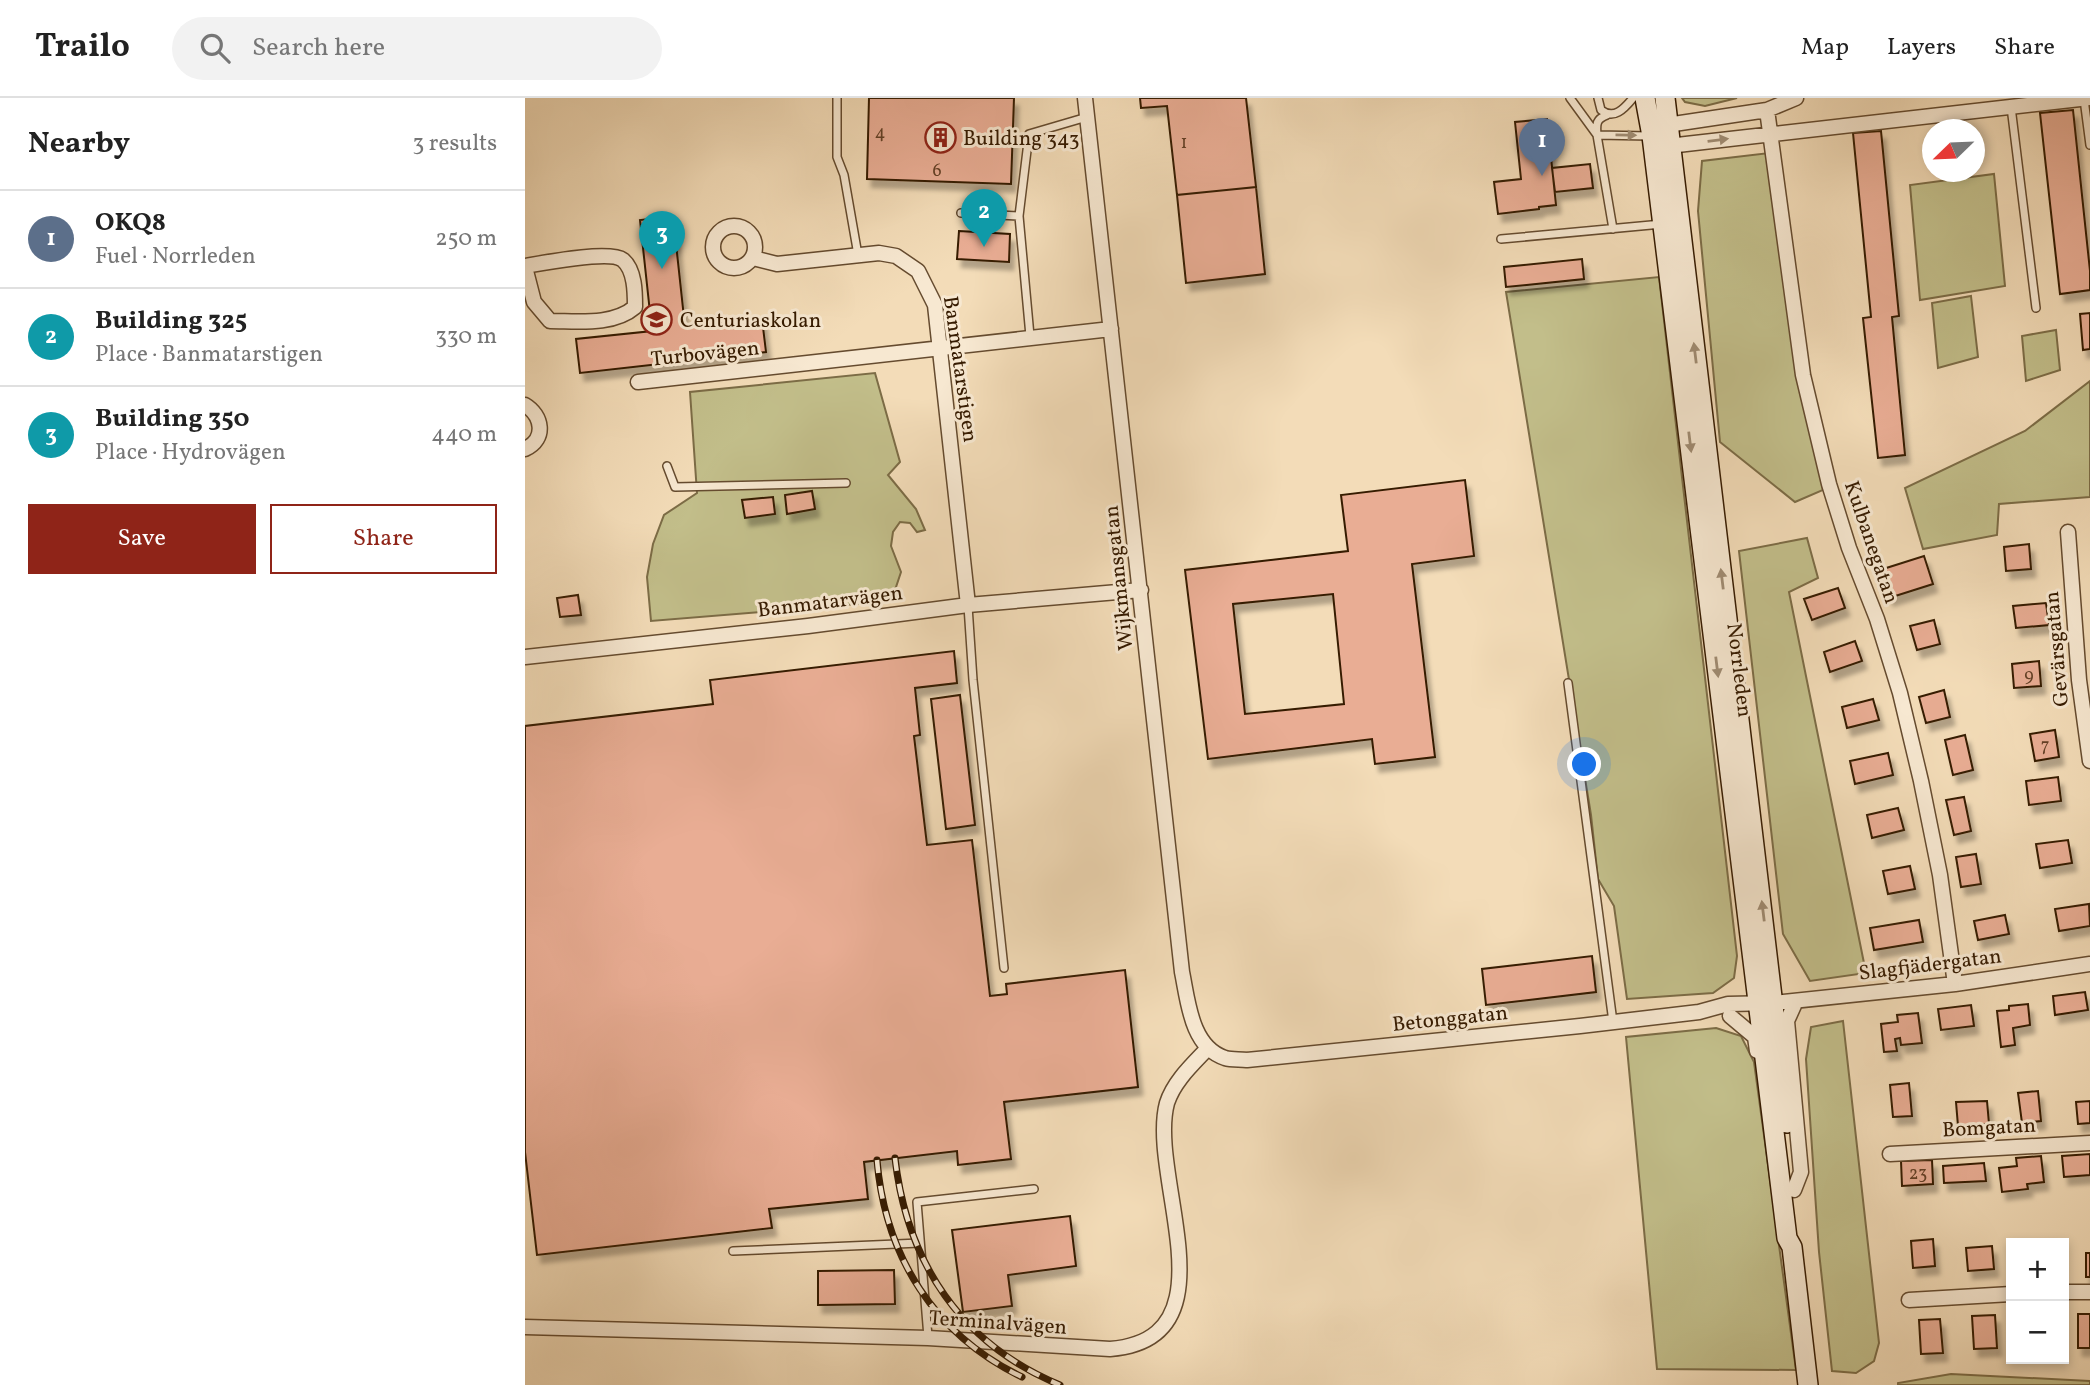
<!DOCTYPE html>
<html lang="en">
<head>
<meta charset="utf-8">
<style>
	:root { --surface:#fff; --page:#f2f2f2; --text:#222; --muted:#767676; --line:#e0e0e0; --accent:#8f2418 }
	body { margin:0; font-family:Vollkorn,serif; background:var(--page); color:var(--text) }
	.controls { position:absolute; right:21px; bottom:21px; display:grid; overflow:hidden; border-radius:0px; box-shadow:0 4px 10px #0003 }
	.controls button { width:63px; height:63px; display:grid; place-items:center; padding:0; border:0; border-bottom:2px solid var(--line); background:var(--surface); color:var(--text); font:35px sans-serif }
	.compass { position:absolute; left:1397px; top:21px; width:63px; height:63px; border-radius:50%; background:var(--surface); box-shadow:0 4px 10px #0003; rotate:247deg }
	.you { position:absolute; left:1060px; top:667px; width:24px; height:24px; margin:-18px; border:5px solid #fff; border-radius:50%; background:#1a73e8; box-shadow:0 0 0 10px #1a73e833 }
	.badge { display:grid; place-items:center; width:46px; height:46px; border-radius:50%; background:var(--accent); color:#fff; font-size:23px; font-weight:700 }
	.pin { position:absolute; translate:-50% -58px; filter:drop-shadow(0 2px 4px #0008) }
	.pin::after { content:''; position:absolute; top:37px; width:24px; height:21px; background:inherit; clip-path:polygon(0 0,100% 0,50% 100%) }
	.list { margin:0; padding:0; list-style:none }
	h2 { display:flex; justify-content:space-between; align-items:center; height:91px; margin:0; padding:0 28px; font-size:30px }
	h2 small { font-size:23px; font-weight:400; color:var(--muted) }
	.list li { display:grid; grid-template-columns:46px 1fr auto; gap:21px; align-items:center; box-sizing:border-box; height:98px; padding:0 28px; border-top:2px solid var(--line) }
	.list b { display:block; font-size:26px; white-space:nowrap }
	.list p { margin:0; font-size:23px; white-space:nowrap; color:var(--muted) }
	.list em { font-size:23px; font-style:normal; color:var(--muted) }
	.actions { display:flex; gap:14px; padding:21px 28px }
	.actions a { flex:1; padding:16px 0; border:2px solid var(--accent); border-radius:0px; text-align:center; font-size:24px; color:var(--accent) }
	.actions .main { background:var(--accent); color:#fff }
	.icon { flex:none; width:38px; height:38px; fill:none; stroke:currentColor; stroke-width:2; stroke-linecap:round; stroke-linejoin:round }
	.map { position:relative; flex:none; width:1565px; height:1287px; overflow:hidden }
	header { display:flex; align-items:center; gap:42px; box-sizing:border-box; height:98px; padding:0 35px; background:var(--surface); border-bottom:2px solid var(--line) }
	header strong { font-size:33px }
	nav { display:flex; gap:38px; margin-inline-start:auto; font-size:24px }
	.search { width:490px; height:63px; background:var(--page); display:flex; align-items:center; gap:18px; box-sizing:border-box; padding:0 24px; border-radius:38px; color:var(--muted); font-size:26px }
	main { display:flex }
	aside { flex:1; background:var(--surface) }
	.map>svg:first-child { display:block }
	.green { fill:#c2be8a; stroke:#7c6c46; stroke-width:2 }
	.building { fill:#e9ad94; stroke:#361b01; stroke-width:2; fill-rule:evenodd; filter:url(#shadow) }
	.lines { fill:none; stroke-linecap:round; stroke-linejoin:round }
	.lane-casing { stroke:#654b2f; stroke-width:10 }
	.street-casing { stroke:#654b2f; stroke-width:17 }
	.secondary-casing { stroke:#361b01; stroke-width:22 }
	.lane { stroke:#f7e8d1; stroke-width:7 }
	.street { stroke:#f7e8d1; stroke-width:14 }
	.secondary { stroke:#f7e8d1; stroke-width:19 }
	.rail-casing { stroke:#361b01; stroke-width:7 }
	.rail { stroke:#f7e8d1; stroke-width:4.5; stroke-dasharray:13; stroke-linecap:butt }
	.oneway { fill:#a08c73 }
	.labels { text-anchor:middle; stroke-width:6; stroke-linejoin:round; paint-order:stroke }
	.number-label { font-size:18px; fill:#634026 }
	.poi-label { font-size:21px; fill:#361b01; stroke:#f7e8d1; text-anchor:start }
	.street-label { font-size:21px; fill:#361b01; stroke:#f7e8d1 }
</style>
</head>
<body>
<header>
<strong>Trailo</strong>
<div class="search"><svg class="icon" aria-label="search" viewBox="0 0 24 24"><circle cx="10" cy="10" r="6"/><path d="M15 15l6 6"/></svg>Search here</div>
<nav><a>Map</a><a>Layers</a><a>Share</a></nav>
</header>
<main>
<aside>
<h2>Nearby<small>3 results</small></h2>
<ul class="list">
<li><span class="badge" style="background:#5c6f8a">1</span><div><b>OKQ8</b><p>Fuel · Norrleden</p></div><em>250 m</em></li>
<li><span class="badge" style="background:#0f9aa8">2</span><div><b>Building 325</b><p>Place · Banmatarstigen</p></div><em>330 m</em></li>
<li><span class="badge" style="background:#0f9aa8">3</span><div><b>Building 350</b><p>Place · Hydrovägen</p></div><em>440 m</em></li>
</ul>
<div class="actions"><a class="main">Save</a><a>Share</a></div>
</aside>
<div class="map">
<svg width="1565" height="1287" viewBox="0 0 1565 1287">
	<defs>
		<filter id="shadow"><feDropShadow dx="4.5" dy="8" stdDeviation="2" flood-color="#0004"/></filter>
	</defs>
	<rect width="100%" height="100%" fill="#f3dcb8"/>
	<filter id="stains"><feTurbulence type="fractalNoise" baseFrequency=".00286" numOctaves="4"/><feColorMatrix values="0 0 0 0 .2 0 0 0 0 .09 0 0 0 0 .02 0 0 0 .5 -.17"/></filter>
	<radialGradient id="worn" r=".72"><stop offset=".6" stop-color="#630" stop-opacity="0"/><stop offset="1" stop-color="#630" stop-opacity=".3"/></radialGradient>
	<!-- green -->
	<path class="green" d="M1157,0h55l-32,8 -20,-4z
		M1244,55l54,337 -28,12 -75,-60 -22,-231 4,-50z
		M1469,76l11,112 -85,14 -10,-115z
		M1134,179l78,679 -3,22 -21,15 -86,6 -13,-93 -16,-27 -7,-64 -85,-523z
		M1446,198l7,61 -40,11 -6,-65z
		M1531,232l4,40 -34,11 -4,-45z
		M350,275l25,89 -12,13 28,34 9,21 -8,2 -7,-9 -10,-1 -7,10 -2,14 10,26 -6,18 -25,13 -219,18 -4,-44 6,-33 11,-29 33,-22 -7,-101z
		M1565,283v116l-91,7 -2,31 -74,14 -18,-61 120,-57z
		M1282,440l11,40 -29,14 77,381 -56,8 -27,-47 -44,-383z
		M1318,923l36,322 -5,18 -18,12 -24,-2 -13,-119 -13,-193 5,-32z
		M1191,930l25,8 13,26 42,308 -139,-1 -31,-332z
		M1426,1276l139,7v4h-192v-2z"/>
	<!-- building -->
	<path class="building" d="M344,0h145l-3,86 -144,-5z
		M615,0h106l10,89 -79,8 -10,-89 -26,2z
		M1548,12l17,161v19l-30,4 -20,-181z
		M1022,21l9,86 -17,2v2l-41,5 -4,-32 27,-3 -6,-57z
		M1356,33l18,185 -7,1 13,138 -27,3 -15,-140 8,-1 -18,-184z
		M1065,66l3,24 -38,4 -3,-24z
		M731,89l9,87 -79,9 -9,-88z
		M148,118l12,111 77,-8 4,33 -186,21 -4,-34 76,-8 -12,-111z
		M434,133l51,3 -1,28 -52,-3z
		M1057,161l2,20 -78,8 -2,-20z
		M1565,215v36l-7,1 -3,-36z
		M940,382l9,76 -62,8 23,193 -60,7 -3,-25 -164,20 -23,-189 163,-19 -7,-56zM808,496l11,110 -99,10 -12,-110z
		M287,393l3,18 -28,5 -2,-19z
		M248,399l2,17 -30,4 -3,-18z
		M1504,446l2,25 -25,2 -2,-24z
		M1399,458l9,28 -44,14 -9,-28z
		M1313,490l7,20 -33,12 -8,-21z
		M53,497l3,20 -21,2 -3,-19z
		M1521,505l3,22 -33,3 -3,-22z
		M1409,522l6,24 -23,6 -7,-24z
		M1330,543l7,20 -32,11 -6,-20z
		M429,553l3,32 -42,5 5,47 -6,1 13,109 45,-5 18,156 17,-2 -1,-10 119,-14 13,117 -134,15 7,57 -53,6 -1,-14 -93,11 4,37 -99,10 3,19 -235,27 -12,-103v-426l188,-22 -3,-24z
		M1514,563l2,25 -27,2 -2,-24z
		M1419,592l6,27 -24,6 -7,-26z
		M435,597l15,130 -29,4 -15,-130z
		M1348,601l6,21 -32,8 -5,-21z
		M1530,632l4,27 -24,4 -5,-27z
		M1440,637l8,35 -20,5 -8,-35z
		M1363,655l5,22 -38,9 -5,-23z
		M1533,679l3,24 -32,4 -3,-24z
		M1439,699l7,34 -17,4 -8,-35z
		M1373,710l6,22 -32,8 -5,-23z
		M1543,742l4,23 -32,5 -4,-24z
		M1451,756l5,30 -20,3 -5,-30z
		M1385,768l5,23 -27,5 -5,-23z
		M1564,806l1,22 -31,5 -4,-22z
		M1480,817l4,19 -31,6 -4,-19z
		M1394,822l4,22 -49,8 -4,-22z
		M1067,858l4,36 -110,13 -4,-36z
		M1560,894l3,18 -33,5 -2,-19z
		M1503,906l2,21 -17,3 2,17 -14,2 -4,-36 12,-1v-4z
		M1446,907l3,21 -33,4 -3,-21z
		M1393,915l4,30 -21,2 -1,-7 -5,1 2,12 -13,1 -3,-28 17,-2 -1,-7z
		M1384,985l3,33 -19,1 -3,-32z
		M1513,993l3,30 -19,2 -4,-30z
		M1462,1003l2,23 -31,2 -2,-24z
		M1565,1003v22l-12,1 -2,-22z
		M1565,1056v21l-26,2 -2,-21z
		M1516,1058l3,26 -17,2 1,5 -26,3 -3,-24 18,-2 -1,-8z
		M1407,1062l1,24 -31,2 -1,-25z
		M1459,1065l2,18 -42,2 -1,-17z
		M545,1118l6,50 -68,9 4,31 -49,6 -11,-82z
		M1408,1141l2,27 -22,2 -2,-27z
		M1467,1148l2,23 -26,2 -2,-23z
		M1561,1155h4v24h-4z
		M369,1172l1,34 -77,1v-34z
		M1553,1216h12v34h-12z
		M1470,1217l2,33 -23,1 -2,-33z
		M1415,1221l3,34 -22,1 -2,-34z"/>
	<g class="lines">
		<defs>
			<path id="lane" d="M312,0v59l7,18 14,80
				M1045,0l27,37 52,1
				M1073,0l3,12c13,10 23,-1 32,-12
				M1559,1l6,46
				M1486,9l25,201
				M1082,17c-11,4 -11,9 -10,20l16,94
				M436,115l58,3 11,120
				M494,118l10,-82 58,-17
				M976,141l161,-15
				M142,368l8,21 171,-4
				M443,508l5,74 31,288
				M1043,585l45,339
				M208,1153l187,-8
				M403,1239l-11,-135 117,-13"/>
			<path id="street" d="M560,0l97,874c6,29 9,75 43,86 7,2 15,1 22,2l333,-34 119,-14 29,-8 46,-1 181,-19 135,-20
				M1242,12l36,265 26,109 20,64 28,71 23,74 21,88 19,94 15,109
				M1136,32l6,-5 100,-15 29,-12
				M1138,44l6,4 17,-2 403,-46
				M188 149a21 21 0 1 1 42 0a21 21 0 1 1-42 0Z
				M228,160l24,6 102,-11 17,3 22,15 17,34 33,300
				M0,168c18,-3 85,-16 98,-6 12,10 12,33 12,47 -22,19 -58,14 -85,14l-16,-19 -9,-35
				M113,284l473,-53
				M0,307c17,10 22,34 0,44
				M1543,434l11,148 11,81
				M0,559l283,-31 160,-21 173,-15
				M1205,918l25,21 2,14
				M1365,1056l200,-11
				M1269,1092l7,-18 -14,-151 9,-20
				M1539,1194h26
				M1384,1202l102,-6
				M0,1229l403,11 182,11c127,-10 37,-172 57,-246 7,-22 26,-39 41,-55"/>
			<path id="secondary" d="M1120,0l7,38 135,1102 5,9 16,138
				M1140,0l122,1025"/>
		</defs>
		<!-- lane casing -->
		<use href="#lane" class="lane-casing"/>
		<!-- street casing -->
		<use href="#street" class="street-casing"/>
		<!-- secondary casing -->
		<use href="#secondary" class="secondary-casing"/>
		<!-- lane -->
		<use href="#lane" class="lane"/>
		<!-- street -->
		<use href="#street" class="street"/>
		<!-- secondary -->
		<use href="#secondary" class="secondary"/>
		<defs>
			<path id="rail" d="M370,1060c12,105 66,186 165,227
				M352,1062c8,97 58,175 145,217"/>
		</defs>
		<!-- rail casing -->
		<use href="#rail" class="rail-casing"/>
		<!-- rail -->
		<use href="#rail" class="rail"/>
	</g>
	<!-- one-way arrows -->
	<defs><path id="oneway-solid" d="M-6-.8H1V-3.2L6.5 0L1 3.2V.8H-6Z" transform="scale(1.75)"/></defs>
	<g class="oneway">
		<use href="#oneway-solid" transform="translate(1101 37) rotate(1)"/>
		<use href="#oneway-solid" transform="translate(1193 42) rotate(-7)"/>
		<use href="#oneway-solid" transform="translate(1170 255) rotate(-97)"/>
		<use href="#oneway-solid" transform="translate(1165 344) rotate(83)"/>
		<use href="#oneway-solid" transform="translate(1197 481) rotate(-97)"/>
		<use href="#oneway-solid" transform="translate(1192 569) rotate(83)"/>
		<use href="#oneway-solid" transform="translate(1238 813) rotate(-97)"/>
	</g>
	<!-- icons -->
	<defs>
		<symbol id="building-ring" viewBox="-11 -11 22 22"><circle r="9.5" fill="#f7e8d1" stroke="#8f2418" stroke-width="1.5"/><path d="M-4-6H4V6H1V3H-1V6H-4ZM-2.5-4.3h1.7v1.8h-1.7ZM.8-4.3h1.7v1.8H.8ZM-2.5-1h1.7V.8h-1.7ZM.8-1h1.7V.8H.8Z" fill="#8f2418"/></symbol>
		<symbol id="school-ring" viewBox="-11 -11 22 22"><circle r="9.5" fill="#f7e8d1" stroke="#8f2418" stroke-width="1.5"/><path d="M0-5L7-2L0 1L-7-2ZM-4 1L0 2.5L4 1V4Q0 6-4 4Z" fill="#8f2418"/></symbol>
	</defs>
	<g fill-rule="evenodd">
		<use href="#building-ring" x="398" y="22" width="35" height="35"/>
		<use href="#school-ring" x="114" y="204" width="35" height="35"/>
	</g>
	<g class="labels">
		<!-- number labels -->
		<g class="number-label">
			<text x="355" y="40">4</text>
			<text x="659" y="50">1</text>
			<text x="412" y="78">6</text>
			<text x="1504" y="583">9</text>
			<text x="1520" y="653">7</text>
			<text x="1393" y="1081">23</text>
		</g>
		<!-- poi labels -->
		<g class="poi-label">
			<text x="438" y="47">Building 343</text>
			<text x="155" y="229">Centuriaskolan</text>
		</g>
		<!-- street labels -->
		<g class="street-label">
			<text transform="translate(180 255) rotate(-6)" y="7">Turbovägen</text>
			<text transform="translate(436 271) rotate(82)" y="7">Banmatarstigen</text>
			<text transform="translate(1347 444) rotate(71)" y="7">Kulbanegatan</text>
			<text transform="translate(593 480) rotate(-96)" y="7">Wijkmansgatan</text>
			<text transform="translate(305 503) rotate(-7)" y="7">Banmatarvägen</text>
			<text transform="translate(1531 551) rotate(-95)" y="7">Gevärsgatan</text>
			<text transform="translate(1215 572) rotate(83)" y="7">Norrleden</text>
			<text transform="translate(1405 866) rotate(-7)" y="7">Slagfjädergatan</text>
			<text transform="translate(925 920) rotate(-6)" y="7">Betonggatan</text>
			<text transform="translate(1464 1029) rotate(-3)" y="7">Bomgatan</text>
			<text transform="translate(473 1224) rotate(4)" y="7">Terminalvägen</text>
		</g>
	</g>
	<rect width="100%" height="100%" filter="url(#stains)"/>
	<rect width="100%" height="100%" fill="url(#worn)"/>
</svg>
<div class="controls">
<button>+</button>
<button>−</button>
</div>
<svg class="compass" viewBox="-18 -18 36 36"><path d="M0-13l5 13h-10z" fill="#e53935"/><path d="M0 13l5-13h-10z" fill="#767676"/></svg>
<div class="you"></div>
<div class="pin badge" style="left:1017px;top:78px;background:#5c6f8a">1</div>
<div class="pin badge" style="left:459px;top:149px;background:#0f9aa8">2</div>
<div class="pin badge" style="left:137px;top:171px;background:#0f9aa8">3</div>
</div>
</main>
</body>
</html>
